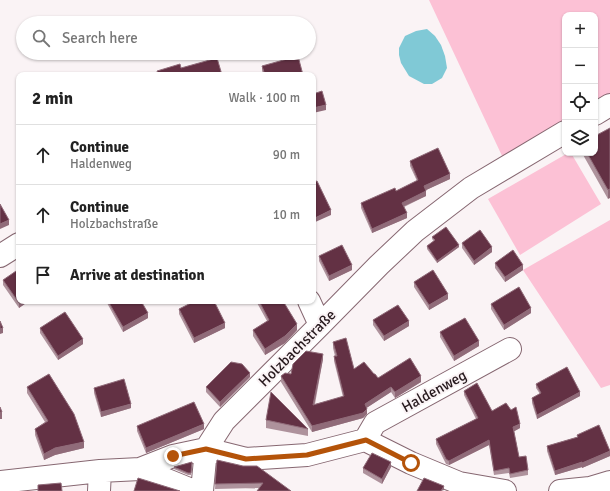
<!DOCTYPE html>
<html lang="en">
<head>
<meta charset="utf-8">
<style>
	:root { --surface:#fff; --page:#f2f2f2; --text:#222; --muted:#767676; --line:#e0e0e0 }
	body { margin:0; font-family:Signika,sans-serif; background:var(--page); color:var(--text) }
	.controls { position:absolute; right:12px; top:12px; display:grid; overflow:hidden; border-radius:8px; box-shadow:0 1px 3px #0004 }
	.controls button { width:36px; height:36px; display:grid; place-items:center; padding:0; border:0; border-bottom:1px solid var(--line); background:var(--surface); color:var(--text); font:20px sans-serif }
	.stop { position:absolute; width:12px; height:12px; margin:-9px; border:3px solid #b45309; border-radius:50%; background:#fff }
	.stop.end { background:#b45309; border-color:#fff; box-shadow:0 1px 4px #0008 }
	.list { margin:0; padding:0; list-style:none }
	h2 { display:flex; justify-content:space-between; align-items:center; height:52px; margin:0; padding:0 16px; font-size:17px }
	h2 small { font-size:13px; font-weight:400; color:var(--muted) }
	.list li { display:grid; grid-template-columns:26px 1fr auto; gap:12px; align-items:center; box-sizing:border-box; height:60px; padding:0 16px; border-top:1px solid var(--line) }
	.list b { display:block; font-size:15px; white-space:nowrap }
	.list p { margin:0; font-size:13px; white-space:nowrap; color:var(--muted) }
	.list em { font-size:13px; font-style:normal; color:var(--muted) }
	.icon { flex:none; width:22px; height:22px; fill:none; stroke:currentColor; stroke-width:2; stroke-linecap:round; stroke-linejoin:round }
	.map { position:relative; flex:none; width:610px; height:491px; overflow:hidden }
	.search { position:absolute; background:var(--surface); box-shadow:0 1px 3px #0004; left:16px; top:16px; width:300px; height:44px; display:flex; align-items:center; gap:10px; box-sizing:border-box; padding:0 14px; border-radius:22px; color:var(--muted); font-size:15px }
	.panel { position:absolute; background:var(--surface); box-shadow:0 1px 3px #0004; left:16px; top:72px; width:300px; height:232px; border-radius:8px }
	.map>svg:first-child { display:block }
	.green { fill:#fcc1d5 }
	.water { fill:#80c9d6 }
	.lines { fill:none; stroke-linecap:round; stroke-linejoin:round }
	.minor-casing { stroke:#866771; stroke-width:24 }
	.minor { stroke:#fff; stroke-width:22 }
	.wall { fill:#ae929c }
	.shaded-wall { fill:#906b79 }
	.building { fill:#633144; stroke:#906b79 }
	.route { stroke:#b45309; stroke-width:5 }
	.labels { text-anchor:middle; stroke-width:4; stroke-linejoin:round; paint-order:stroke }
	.street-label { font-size:15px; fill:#26191d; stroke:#faf3f5 }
</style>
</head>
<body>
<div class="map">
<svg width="610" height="491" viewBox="0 0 610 491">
	<rect width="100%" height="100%" fill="#faf3f5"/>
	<!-- green -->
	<path class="green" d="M429,0h181v93l-15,9v-87h-30v105l-62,38z
		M568,153h3l30,51 -81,51 -32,-56z
		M610,220v165l-9,3 -78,-118z"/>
	<!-- water -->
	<path class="water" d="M427,29l8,7 6,9 4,11 2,12 -5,10 -10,6h-8l-15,-8 -8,-13 -2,-8v-7l6,-12 11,-5z"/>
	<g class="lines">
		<defs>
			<path id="minor" d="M595,114l15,-9
				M0,256l19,-12
				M309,301l11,24
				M365,440l10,-17 135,-74
				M206,449l40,10 61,-4 58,-15 46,23 48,20 46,8
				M140,469l54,22
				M0,482l100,-11 40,-2 33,-13 33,-7 18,-28 96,-96 59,-60 36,-34 56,-43 94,-56
				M99,491l1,-20
				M202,491l4,-42
				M560,491l30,-3 20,-6"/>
		</defs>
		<!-- minor casing -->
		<use href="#minor" class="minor-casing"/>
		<!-- minor -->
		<use href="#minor" class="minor"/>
	</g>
	<!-- wall -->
	<path class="wall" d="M262,66l41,9h-39l-2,-4z
		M610,128l-2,71 -26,-46h13z
		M410,161l40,18 -24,11v6l-22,11 3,11 -35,15 -11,-25v-5l35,-12 21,-10 -7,-15z
		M19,181v9l-2,-3v-5z
		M432,237l27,10 -22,16 -10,-14v-3l7,-5 -2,-2z
		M462,243l30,9 -18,13 -12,-17z
		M319,256l33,14 -23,11 -10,-20z
		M495,263l28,7 -18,12 -10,-14z
		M3,280l26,21 -10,7 -16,-23z
		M414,282l34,17 -19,11 -15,-23z
		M107,301h34l7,17 -25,14 -16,-29z
		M256,301h27l14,29 -12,13 -20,12 -12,-19v-6l14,-9z
		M491,304l40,9 -27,17 -13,-21z
		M179,309l46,19 -31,15 -15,-29z
		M373,320l36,6 -25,15 -11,-16z
		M40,328l43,16 -25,16 -18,-27z
		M440,332l39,14 -25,15 -14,-24z
		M333,342l21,27 20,5 4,4 43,4 -26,16 -4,-6 -25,16 1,6 -4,4 -51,14 -31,-50v-6l10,-2 32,-15 -8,45 28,-7 -9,-36v-5h1l-2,-8z
		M250,377l-30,30 -14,-15v-5z
		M536,384l44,12 -43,23 -5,-16v-5l8,-4 -4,-6z
		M27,387l57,61 -29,7 -11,5 -9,-25v-6l10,-7 -18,-29z
		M94,388l37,20 -30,9 -7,-24z
		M464,391l28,20 28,17 -6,3 5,26 9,13v5l-18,3 -1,-5 -15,2 -5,-30 -40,20 -3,-1 -10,-20v-5l40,-20 -12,-24z
		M266,420l42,9v7l-42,-8z
		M137,426l67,3 -58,24 -9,-22z
		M577,435l33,21 -28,12v-1l-27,8 -8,-24v-5l30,-9z
		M217,460l74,31 -32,-3 -44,1z
		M192,462l-1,13h-3l-14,-6v-2z
		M391,467l-9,17 -19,-11v-5z"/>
	<!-- shaded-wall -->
	<path class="shaded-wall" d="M326,105v5l-13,3v-5z
		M450,174v5l-26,12v-5z
		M610,189v9l-2,1v-9z
		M426,191v5l-24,11v-4z
		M331,210v5l-18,8v-4z
		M407,213v5l-35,15v-4z
		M9,220v5l-9,4v-5z
		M459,245v2l-22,16v-2z
		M492,247v5l-18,13v-4z
		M352,265v5l-23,11v-5z
		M523,265v5l-18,12v-5z
		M448,294v5l-19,11v-5z
		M22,301h7l-10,7v-5z
		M531,308v5l-27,17v-5z
		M148,313v5l-25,14v-5z
		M409,321v5l-25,15v-5z
		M225,323v5l-31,15v-5z
		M297,324v6l-12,13 -20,12v-6z
		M3,328v5l-3,1v-5z
		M83,339v5l-25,16v-4z
		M479,341v5l-25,15v-5z
		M323,354v5l-10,51v-5z
		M250,373v4l-30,30v-5z
		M421,376v6l-26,16v-6z
		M391,387v5l-26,17v-5z
		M580,392v4l-43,23v-4z
		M131,404v4l-30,9v-5z
		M367,409v5l-4,4 -51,14v-6z
		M2,412v7h-2v-6z
		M204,424v5l-58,24v-5z
		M520,424v4l-7,4v-5z
		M489,440v5l-40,20v-4z
		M84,442v6l-29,7 -11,5v-6l11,-6z
		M610,451v5l-28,12v-5z
		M391,462v5l-9,17v-5z
		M582,462v5l-27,8v-4z
		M444,486v4l-3,1z"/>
	<!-- building -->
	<path class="building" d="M298,56l5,19h-38l-3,-9z
		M217,58l5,17h-68l4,-1 -1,-3 23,-7 1,4z
		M322,91l4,14 -13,3v-14z
		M610,128v61l-2,1 -21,-37h8v-17z
		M438,148l12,26 -26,12 2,5 -24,12 5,10 -35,16 -11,-26 34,-15 1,3 22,-11 -8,-19z
		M317,181l14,29 -18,9v-37z
		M0,204l9,16 -9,4z
		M446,227l13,18 -22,16 -10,-15 8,-6 -3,-3z
		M480,230l12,17 -18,14 -12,-18z
		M342,245l10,20 -23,11 -10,-20z
		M513,250l10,15 -18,12 -10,-14z
		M19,269v32h3l-3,2 -16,-23z
		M433,270l15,24 -19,11 -15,-23z
		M519,287l12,21 -27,17 -13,-21z
		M108,301h33l7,12 -25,14z
		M195,301h19l11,22 -31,15 -15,-29z
		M259,301h24l14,23 -12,12 -20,13 -12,-19 16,-10z
		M398,305l11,16 -25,15 -11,-16z
		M65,312l18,27 -25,17 -18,-28z
		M465,318l14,23 -25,15 -14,-24z
		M0,321l3,7 -3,1z
		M346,338l8,31 10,-7 10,12h1l3,4 32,-20 11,18 -26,16 -4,-5 -26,17 2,5 -4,4 -51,13 -31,-50 4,-3 6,1 2,-10 13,-13 17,3 -10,51 31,-9 -10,-40h3l-4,-14z
		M231,362l11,2 8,9 -30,29 -14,-15z
		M567,367l13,25 -43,23 -5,-17 9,-5 -5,-9z
		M49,374l25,40 10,28 -29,6 -11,6 -9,-25 13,-8 -21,-34z
		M124,379l7,25 -30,8 -7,-24z
		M477,383l15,28 14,-8 5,7 5,-3 4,17 -7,3 6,30 7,-1 2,14 -18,4 -1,-6 -15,3 -5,-31 -40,21 -3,-2 -10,-20 42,-21 -14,-27z
		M271,392l37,37 -42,-9z
		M194,402l10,22 -58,24 -9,-22z
		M0,407l2,5 -2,1z
		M599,425l11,26 -28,12v-1l-27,9 -8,-25 31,-9 -1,-2z
		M372,453l19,9 -9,17 -19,-11z
		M217,460l26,6h14l34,25h-34l6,-8 -48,1z
		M192,462l-1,11h-3l-14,-6z
		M138,478l42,13h-46z
		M424,478l20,8 -3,5h-24z
		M61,483l1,8h-24v-6z"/>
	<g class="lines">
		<!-- route -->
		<path class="route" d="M173,456l33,-7 40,10 61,-4 59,-15 45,23"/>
	</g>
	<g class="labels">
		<!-- street labels -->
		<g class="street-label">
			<text transform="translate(297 348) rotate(-45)" y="5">Holzbachstraße</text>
			<text transform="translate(434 391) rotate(-29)" y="5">Haldenweg</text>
		</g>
	</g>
</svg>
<div class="controls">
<button>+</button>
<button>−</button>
<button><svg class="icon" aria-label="locate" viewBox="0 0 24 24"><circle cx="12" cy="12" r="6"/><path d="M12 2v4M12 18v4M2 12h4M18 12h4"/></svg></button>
<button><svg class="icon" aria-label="layers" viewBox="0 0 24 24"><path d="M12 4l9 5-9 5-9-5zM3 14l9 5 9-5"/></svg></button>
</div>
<div class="stop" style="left:411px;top:463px"></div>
<div class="stop end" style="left:173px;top:456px"></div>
<div class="search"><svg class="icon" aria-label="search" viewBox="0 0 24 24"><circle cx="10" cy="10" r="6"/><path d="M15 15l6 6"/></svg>Search here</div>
<section class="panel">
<h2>2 min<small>Walk · 100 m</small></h2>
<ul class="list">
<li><svg class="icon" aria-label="ahead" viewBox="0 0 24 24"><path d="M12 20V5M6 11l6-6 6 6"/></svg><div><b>Continue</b><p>Haldenweg</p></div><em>90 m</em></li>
<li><svg class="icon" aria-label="ahead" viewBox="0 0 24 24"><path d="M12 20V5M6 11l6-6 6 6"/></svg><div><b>Continue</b><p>Holzbachstraße</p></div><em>10 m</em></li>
<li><svg class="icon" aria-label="arrive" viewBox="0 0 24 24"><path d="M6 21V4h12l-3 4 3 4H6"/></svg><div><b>Arrive at destination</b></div></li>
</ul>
</section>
</div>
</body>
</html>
